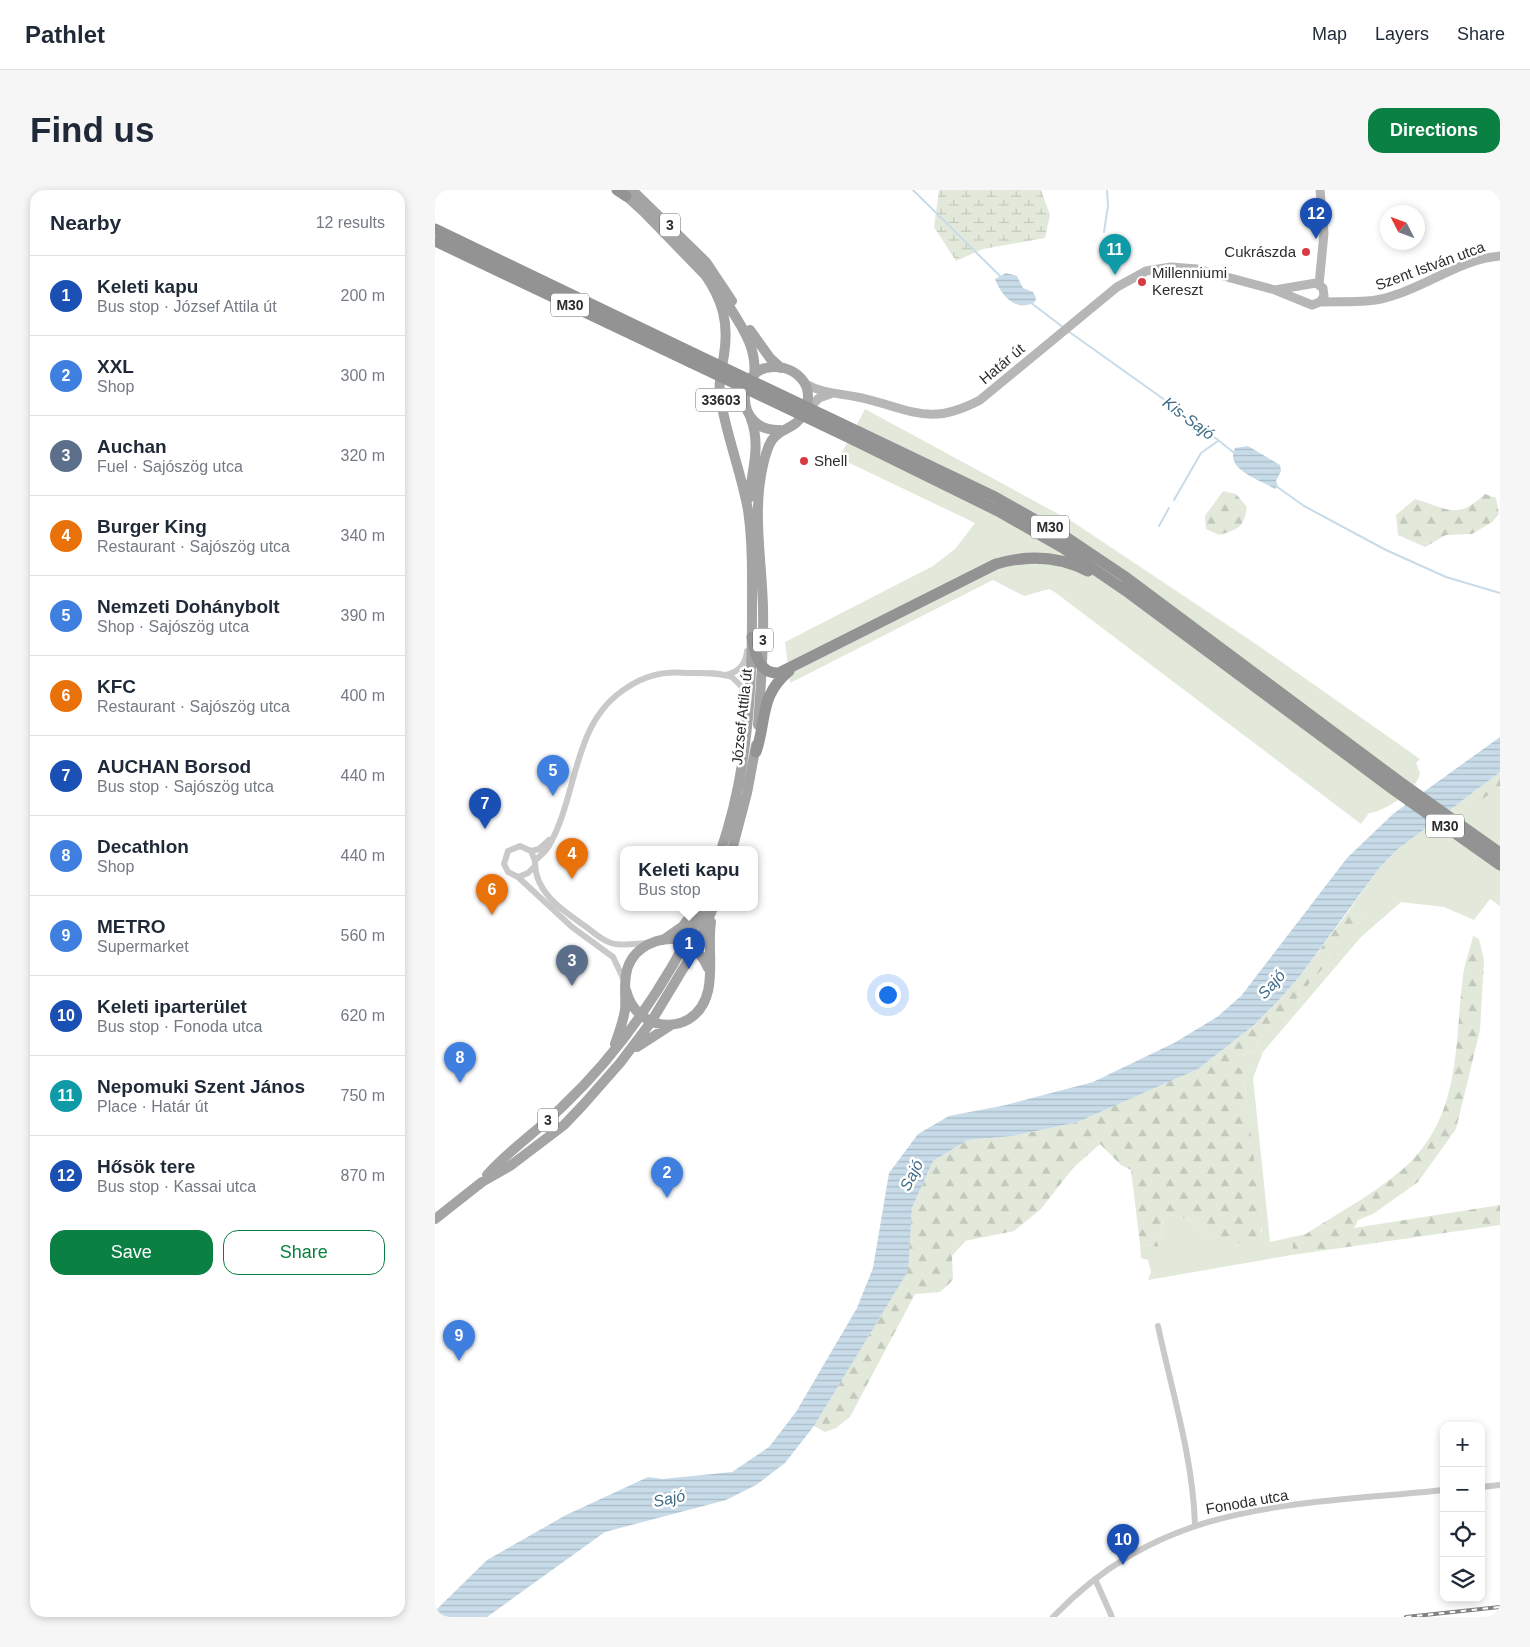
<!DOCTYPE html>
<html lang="en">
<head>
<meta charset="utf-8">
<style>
	:root { --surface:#fff; --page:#f6f6f7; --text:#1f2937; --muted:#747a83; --line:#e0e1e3; --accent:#0b8043 }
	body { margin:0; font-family:Arial,sans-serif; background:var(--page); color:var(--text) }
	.controls { position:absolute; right:15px; bottom:15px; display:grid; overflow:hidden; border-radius:10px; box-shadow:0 2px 8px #0003 }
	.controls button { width:45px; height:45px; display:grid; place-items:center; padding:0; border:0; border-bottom:1px solid var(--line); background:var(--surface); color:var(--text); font:25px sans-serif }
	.compass { position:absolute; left:945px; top:15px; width:45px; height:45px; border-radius:50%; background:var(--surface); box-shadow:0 2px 8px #0003; rotate:312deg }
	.you { position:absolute; left:452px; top:804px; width:18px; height:18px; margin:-12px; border:4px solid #fff; border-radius:50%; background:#1a73e8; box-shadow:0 0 0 8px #1a73e833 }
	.badge { display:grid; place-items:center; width:32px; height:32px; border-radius:50%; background:var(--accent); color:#fff; font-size:16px; font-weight:700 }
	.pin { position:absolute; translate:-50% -41px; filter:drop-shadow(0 1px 2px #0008) }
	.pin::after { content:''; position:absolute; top:26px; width:18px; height:15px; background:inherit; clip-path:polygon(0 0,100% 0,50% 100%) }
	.popup { position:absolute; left:185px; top:656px; width:138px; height:65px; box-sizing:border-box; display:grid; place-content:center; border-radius:10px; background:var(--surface); filter:drop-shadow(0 1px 4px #0005); font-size:16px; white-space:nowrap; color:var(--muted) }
	.popup b { font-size:19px; color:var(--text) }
	.popup::after { content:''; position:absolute; left:50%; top:100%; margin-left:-10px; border:10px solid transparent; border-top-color:var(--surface) }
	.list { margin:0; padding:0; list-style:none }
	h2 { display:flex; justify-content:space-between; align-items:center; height:65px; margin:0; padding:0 20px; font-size:21px }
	h2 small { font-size:16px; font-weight:400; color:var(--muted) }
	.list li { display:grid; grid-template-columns:32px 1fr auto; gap:15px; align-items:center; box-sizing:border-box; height:80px; padding:0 20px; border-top:1px solid var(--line) }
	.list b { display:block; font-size:19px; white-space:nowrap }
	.list p { margin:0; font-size:16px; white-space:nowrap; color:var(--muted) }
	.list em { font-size:16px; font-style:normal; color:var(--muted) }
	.actions { display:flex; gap:10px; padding:15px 20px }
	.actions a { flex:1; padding:11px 0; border:1px solid var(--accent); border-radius:15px; text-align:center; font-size:18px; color:var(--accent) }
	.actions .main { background:var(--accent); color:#fff }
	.icon { flex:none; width:28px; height:28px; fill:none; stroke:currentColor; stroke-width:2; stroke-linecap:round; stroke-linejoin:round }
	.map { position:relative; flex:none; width:1065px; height:1427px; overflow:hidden; border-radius:15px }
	header { display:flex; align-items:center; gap:30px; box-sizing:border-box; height:70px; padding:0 25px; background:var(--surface); border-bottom:1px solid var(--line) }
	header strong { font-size:24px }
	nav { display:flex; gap:28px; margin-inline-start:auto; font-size:18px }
	.intro { display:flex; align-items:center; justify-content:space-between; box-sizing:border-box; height:120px; padding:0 30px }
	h1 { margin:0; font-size:35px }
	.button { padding:12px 22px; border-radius:15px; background:var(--accent); color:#fff; font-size:18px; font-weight:700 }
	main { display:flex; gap:30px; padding:0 30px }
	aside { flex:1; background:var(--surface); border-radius:15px; box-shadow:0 2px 8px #0003 }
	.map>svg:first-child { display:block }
	.grass { fill:#e2e9da }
	.forest { fill:url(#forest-firs) }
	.wetland { fill:url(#wetland-marsh) }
	.water { fill:url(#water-rules) }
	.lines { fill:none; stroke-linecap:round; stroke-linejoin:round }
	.stream { stroke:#c7dbe8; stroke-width:2 }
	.street { stroke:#c9c9c9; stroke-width:6 }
	.secondary { stroke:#b6b6b6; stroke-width:9 }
	.primary { stroke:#a4a4a4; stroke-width:10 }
	.highway { stroke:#939393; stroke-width:11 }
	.rail-casing { stroke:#818181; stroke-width:4 }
	.rail { stroke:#fff; stroke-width:2; stroke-dasharray:5.5; stroke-linecap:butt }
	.highway-bridge { stroke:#939393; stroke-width:11 }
	.poi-dot { fill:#d73a43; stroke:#fff; stroke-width:2 }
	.labels { text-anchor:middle; stroke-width:5; stroke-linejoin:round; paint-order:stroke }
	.shield { fill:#fff; stroke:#6b6b6b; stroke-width:1 }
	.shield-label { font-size:14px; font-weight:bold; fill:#2c2c2c }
	.poi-label { font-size:15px; fill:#2c2c2c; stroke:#fff; text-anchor:start }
	.street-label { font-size:15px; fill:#2c2c2c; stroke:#fff }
	.water-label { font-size:16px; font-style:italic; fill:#416b87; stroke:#fff }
</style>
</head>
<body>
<header>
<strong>Pathlet</strong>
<nav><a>Map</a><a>Layers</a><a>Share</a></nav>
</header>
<div class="intro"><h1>Find us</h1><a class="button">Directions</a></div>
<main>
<aside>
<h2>Nearby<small>12 results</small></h2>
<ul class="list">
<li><span class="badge" style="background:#1a4fb4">1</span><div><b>Keleti kapu</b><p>Bus stop · József Attila út</p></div><em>200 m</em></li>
<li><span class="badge" style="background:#3f7fe0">2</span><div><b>XXL</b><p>Shop</p></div><em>300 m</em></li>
<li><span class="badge" style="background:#5c6f8a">3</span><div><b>Auchan</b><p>Fuel · Sajószög utca</p></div><em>320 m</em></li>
<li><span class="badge" style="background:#e8710a">4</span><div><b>Burger King</b><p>Restaurant · Sajószög utca</p></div><em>340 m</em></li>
<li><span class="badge" style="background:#3f7fe0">5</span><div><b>Nemzeti Dohánybolt</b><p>Shop · Sajószög utca</p></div><em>390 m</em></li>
<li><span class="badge" style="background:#e8710a">6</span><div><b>KFC</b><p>Restaurant · Sajószög utca</p></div><em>400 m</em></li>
<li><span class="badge" style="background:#1a4fb4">7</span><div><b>AUCHAN Borsod</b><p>Bus stop · Sajószög utca</p></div><em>440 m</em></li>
<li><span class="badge" style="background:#3f7fe0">8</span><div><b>Decathlon</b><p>Shop</p></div><em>440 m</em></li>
<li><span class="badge" style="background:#3f7fe0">9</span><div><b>METRO</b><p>Supermarket</p></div><em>560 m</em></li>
<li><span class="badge" style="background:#1a4fb4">10</span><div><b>Keleti iparterület</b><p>Bus stop · Fonoda utca</p></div><em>620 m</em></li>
<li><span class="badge" style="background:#0f9aa8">11</span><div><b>Nepomuki Szent János</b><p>Place · Határ út</p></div><em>750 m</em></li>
<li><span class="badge" style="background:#1a4fb4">12</span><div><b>Hősök tere</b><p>Bus stop · Kassai utca</p></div><em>870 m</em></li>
</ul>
<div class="actions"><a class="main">Save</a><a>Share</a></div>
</aside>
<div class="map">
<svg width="1065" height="1427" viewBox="0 0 1065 1427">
	<defs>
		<pattern id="forest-firs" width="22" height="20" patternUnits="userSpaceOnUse" patternTransform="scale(1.25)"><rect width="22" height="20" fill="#e2e9da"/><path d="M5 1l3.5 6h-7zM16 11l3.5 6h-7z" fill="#c2c8bb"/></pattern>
		<pattern id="wetland-marsh" width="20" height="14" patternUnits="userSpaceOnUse" patternTransform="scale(1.25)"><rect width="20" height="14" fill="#e2e9da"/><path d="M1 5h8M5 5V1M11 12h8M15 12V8" fill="none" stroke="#c2c8bb"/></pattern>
		<pattern id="water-rules" width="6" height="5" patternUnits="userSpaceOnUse" patternTransform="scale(1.25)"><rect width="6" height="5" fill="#c7dbe8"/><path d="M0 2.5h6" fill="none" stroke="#abbcc7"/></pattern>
	</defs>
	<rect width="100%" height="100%" fill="#fff"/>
	<!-- grass -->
	<path class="grass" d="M430,219l208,113 183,122 164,115 -4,4 4,10c-2,16 -35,39 -51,40l-8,11 -305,-231 -7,-4 -25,7 -31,-16 -203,103 -5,-41 148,-76 22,-17 20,-26 -136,-65z
		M1065,597v119l-10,-7 -16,21 -30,-13 -43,-5 -40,35 -98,115 -10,26 17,164 36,-8 -13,9 -1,12 -144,25 3,-8 -3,-12 -7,-2 -1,-14 18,3 5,-27 7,-5 18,4 29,23 45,-10 -19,-161 -10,-9 13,-9 8,-1 8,-15 100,-120 -14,-5 32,-45 18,-18 54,-41 5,5z"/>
	<!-- forest -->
	<path class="forest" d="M788,301l13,3 11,13c-3,21 -10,23 -28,28l-13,-6 -1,-13z
		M1050,304l11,4 3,16 -7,8 -20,12 -26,1 -21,12 -27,-12 -2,-20 19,-16c32,9 41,22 70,-5z
		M1065,582v15c-12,10 -29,17 -43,26l-5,-5z
		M913,722l14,5 -1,8 -99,112 -8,15 -8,1 -12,9 9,9 19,153 -2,12 -13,7 -30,-1 -29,-23 -18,-4 -7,5 -5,27 -18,-3 -9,-74 -10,-5 -21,-21 -27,24 -32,41 -27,22 -49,10 -13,15 1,24 -13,12 -25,2 -65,123 -14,11 -11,4 -11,-6 93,-155 5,-63 21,-47 35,-21 45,-4 65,-14 120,-53 55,-43 24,-24 23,-26z
		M1038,746l6,3 5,21 -4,70 -24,99 -38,53 -45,32 -15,6 -4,8 146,-23v20l-208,30 1,-12c36,-26 75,-44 110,-74 59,-52 51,-123 60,-193 2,-14 7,-27 10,-40z"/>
	<!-- wetland -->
	<path class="wetland" d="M504,0h102l9,25 -5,23 -62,11 -27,12 -22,-34z"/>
	<!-- water -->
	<path class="water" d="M571,83l11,3 6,12 10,4 3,6 -1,4c-19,10 -33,-5 -40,-23z
		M813,256l32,19 1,6 -5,10 2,5 -3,3c-14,-9 -51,-19 -40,-41z
		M1065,547v35l-102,77 -18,18 -80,109 -23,26 -24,24 -55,43 -120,53 -65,14 -45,4 -35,21 -21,47 -4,63 -94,155 -29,37 -29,22 -30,15 -121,32 -118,85h-52v-6l52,-51 79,-45 82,-38 15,2 69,-7 37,-25 27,-35 61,-104 16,-40 16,-95 29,-39 31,-18 57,-11 87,-23 81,-39 43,-26 24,-21 106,-138 46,-44z"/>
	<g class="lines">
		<!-- stream -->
		<path class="stream" d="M478,0l87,86
			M669,42l4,-26 -1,-16
			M595,112l34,26
			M633,141l125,89 40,32
			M841,296l28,20 82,44 60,27 54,16
			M739,310l27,-47 17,-12
			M724,336l10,-18"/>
		<!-- street -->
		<path class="street" d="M291,485c13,-3 20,-11 21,-24
			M96,661l8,-2 10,-9
			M100,671l-4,-10 -11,-5 -12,5 -4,13 4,8 10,5 54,50 41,30 11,23
			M83,687l10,-4 6,-6
			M215,753c-12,0 -28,4 -39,0 -10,-3 -18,-11 -26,-17 -23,-16 -51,-34 -50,-65 5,-6 12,-10 15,-17 29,-53 22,-123 78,-157 18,-12 37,-16 58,-14 15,0 32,-1 46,4l10,10 1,31
			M723,1136c14,66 35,132 37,199
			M1046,1297l19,-2
			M660,1389l17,38
			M618,1427c113,-118 240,-111 391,-127"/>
		<!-- secondary -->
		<path class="secondary" d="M884,95l5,-52 -4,-43
			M885,112c25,-1 49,2 72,-6 37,-11 69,-37 108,-40
			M369,193c20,12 40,10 62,16 48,12 65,27 114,1l137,-113 29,-16 25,-4 26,2 78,21 37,15 8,-3 4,-6 -1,-8 -7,-5 -41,7
			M370,222l14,-14 11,-4"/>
		<!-- primary -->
		<path class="primary" d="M185,0l24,22 65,67
			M197,0l74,72 26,39
			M269,83c19,27 25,50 20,82 -2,13 -6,27 -4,41 6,39 21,75 28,114 5,34 4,70 4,105 0,80 -5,159 -31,235
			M289,108c15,25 34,48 30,78
			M315,140l20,28 11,10
			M314,308c3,-27 12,-53 2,-79
			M323,535c3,-39 6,-78 5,-117 -1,-47 -11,-96 0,-143 2,-8 4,-18 9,-25 7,-10 15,-10 24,-17 11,-9 16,-28 8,-41 -7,-10 -18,-15 -29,-15 -40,-2 -42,65 5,63
			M297,660l15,-57 9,-48
			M228,750l20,-14 13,-18
			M191,800c4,16 14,28 30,33 11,3 23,2 33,-4 32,-20 17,-66 22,-97
			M180,854c4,-11 8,-22 10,-34 1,-11 -1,-23 1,-35 3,-23 25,-37 48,-36 16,2 28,15 34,29
			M202,857l34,-22
			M52,985c23,-26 52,-45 76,-69 59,-56 105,-125 140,-198
			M0,1029l47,-37 28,-16 54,-41 19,-20 37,-42 31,-41 44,-73 18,-41"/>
		<!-- highway -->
		<path class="highway" d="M182,0l9,6
			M0,39l260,125
			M0,51l255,121
			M424,242l136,65 71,40 58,39 276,206 100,71
			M419,250l144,71 65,37 66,45 265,197 106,75
			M317,447c3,16 6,37 27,36l217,-109c31,-9 63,-8 92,7
			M321,562c11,-32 3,-56 33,-81"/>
		<defs>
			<path id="rail" d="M971,1427l94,-10"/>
		</defs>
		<!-- rail casing -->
		<use href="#rail" class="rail-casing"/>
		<!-- rail -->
		<use href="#rail" class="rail"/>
		<!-- highway-bridge -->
		<path class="highway-bridge" d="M260,164l164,78
			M255,172l164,78"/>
	</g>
	<!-- markers -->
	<g class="poi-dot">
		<circle cx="871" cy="62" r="5"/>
		<circle cx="707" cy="92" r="5"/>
		<circle cx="369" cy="271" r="5"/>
	</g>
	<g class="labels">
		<!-- shield labels -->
		<g class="shield">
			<rect x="225" y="23.5" width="20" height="23" rx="4"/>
			<rect x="116" y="103.5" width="38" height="23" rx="4"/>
			<rect x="261" y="198.5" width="50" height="23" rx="4"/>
			<rect x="596" y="325.5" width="38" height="23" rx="4"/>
			<rect x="318" y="438.5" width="20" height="23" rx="4"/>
			<rect x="991" y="624.5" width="38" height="23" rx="4"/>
			<rect x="103" y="918.5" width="20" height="23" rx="4"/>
		</g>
		<g class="shield-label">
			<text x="235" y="40">3</text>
			<text x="135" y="120">M30</text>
			<text x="286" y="215">33603</text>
			<text x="615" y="342">M30</text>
			<text x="328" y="455">3</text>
			<text x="1010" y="641">M30</text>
			<text x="113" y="935">3</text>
		</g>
		<!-- poi labels -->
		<g class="poi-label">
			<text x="861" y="67" text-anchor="end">Cukrászda</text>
			<text x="717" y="88">Millenniumi<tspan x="717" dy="17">Kereszt</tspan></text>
			<text x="379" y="276">Shell</text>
		</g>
		<!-- street labels -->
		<g class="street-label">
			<text transform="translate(995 76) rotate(-20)" y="5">Szent István utca</text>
			<text transform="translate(567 174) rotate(-40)" y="5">Határ út</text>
			<text transform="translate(307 527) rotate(-84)" y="5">József Attila út</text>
			<text transform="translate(812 1312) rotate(-10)" y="5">Fonoda utca</text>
		</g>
		<!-- water labels -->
		<g class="water-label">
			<text transform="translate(754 228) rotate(37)" y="6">Kis-Sajó</text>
			<text transform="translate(836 794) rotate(-48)" y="6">Sajó</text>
			<text transform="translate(476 985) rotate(-63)" y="6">Sajó</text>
			<text transform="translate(234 1308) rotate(-12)" y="6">Sajó</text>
		</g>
	</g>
</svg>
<div class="controls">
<button>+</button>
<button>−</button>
<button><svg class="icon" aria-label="locate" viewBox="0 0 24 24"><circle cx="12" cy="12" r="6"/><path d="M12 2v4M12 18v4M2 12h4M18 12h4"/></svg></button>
<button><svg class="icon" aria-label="layers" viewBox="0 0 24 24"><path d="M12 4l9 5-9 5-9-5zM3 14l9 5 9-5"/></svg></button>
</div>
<svg class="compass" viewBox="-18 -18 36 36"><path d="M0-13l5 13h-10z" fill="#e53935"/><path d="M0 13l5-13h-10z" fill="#747a83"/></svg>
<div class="you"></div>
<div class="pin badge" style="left:254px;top:779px;background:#1a4fb4">1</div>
<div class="popup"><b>Keleti kapu</b>Bus stop</div>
<div class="pin badge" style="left:232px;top:1008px;background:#3f7fe0">2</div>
<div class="pin badge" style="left:137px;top:796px;background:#5c6f8a">3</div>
<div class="pin badge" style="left:137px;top:689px;background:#e8710a">4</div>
<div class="pin badge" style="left:118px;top:606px;background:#3f7fe0">5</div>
<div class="pin badge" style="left:57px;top:725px;background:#e8710a">6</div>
<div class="pin badge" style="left:50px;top:639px;background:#1a4fb4">7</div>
<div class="pin badge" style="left:25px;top:893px;background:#3f7fe0">8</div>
<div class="pin badge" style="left:24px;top:1171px;background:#3f7fe0">9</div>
<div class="pin badge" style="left:688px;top:1375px;background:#1a4fb4">10</div>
<div class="pin badge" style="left:680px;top:85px;background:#0f9aa8">11</div>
<div class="pin badge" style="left:881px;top:49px;background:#1a4fb4">12</div>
</div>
</main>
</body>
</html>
